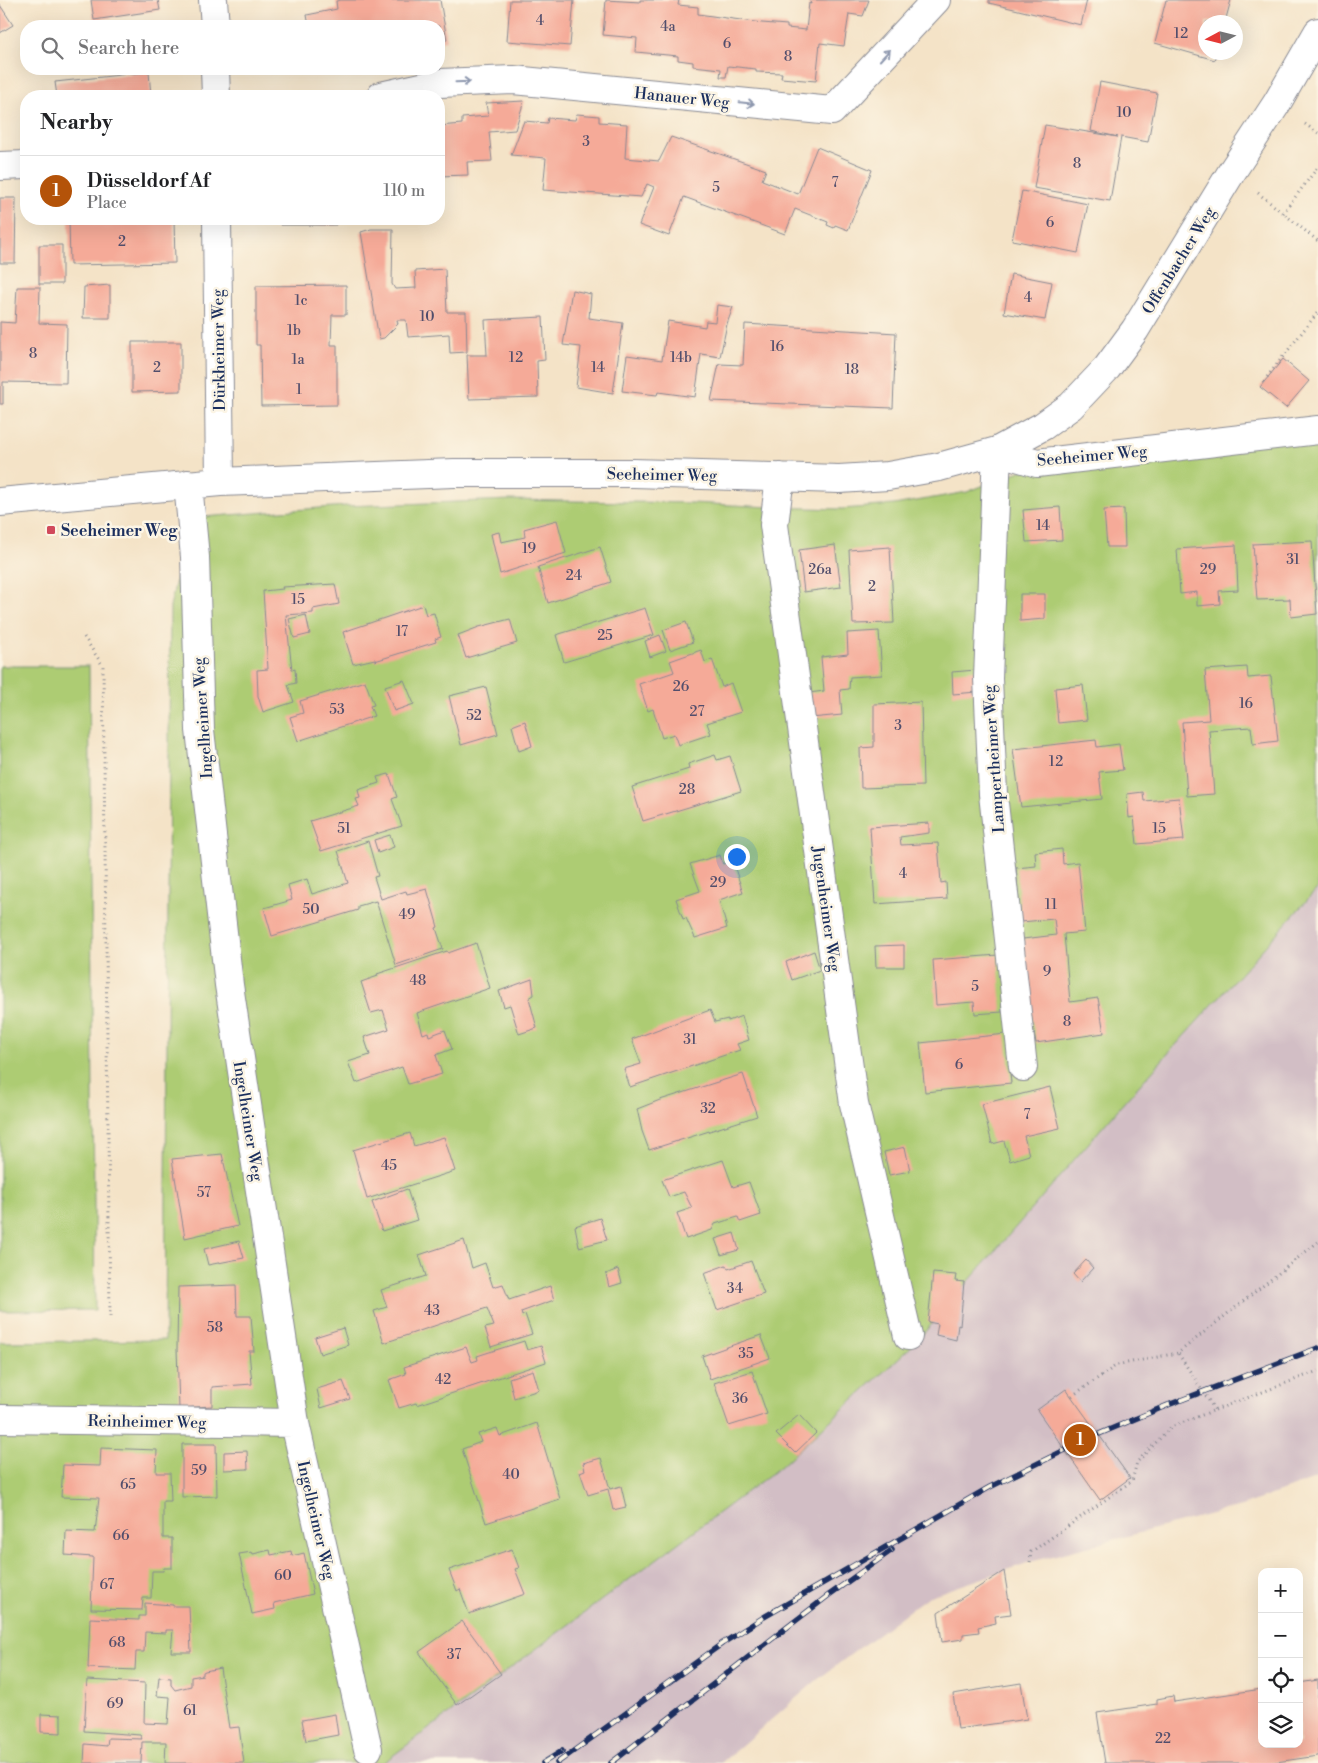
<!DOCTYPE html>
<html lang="en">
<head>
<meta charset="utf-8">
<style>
	:root { --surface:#fff; --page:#f6f6f6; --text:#202124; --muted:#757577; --line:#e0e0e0; --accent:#b45309 }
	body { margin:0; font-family:"Libre Bodoni",serif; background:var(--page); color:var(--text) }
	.controls { position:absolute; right:15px; bottom:15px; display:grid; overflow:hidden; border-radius:10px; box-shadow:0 5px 20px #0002 }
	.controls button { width:45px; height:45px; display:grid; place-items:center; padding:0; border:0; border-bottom:1px solid var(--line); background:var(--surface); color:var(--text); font:25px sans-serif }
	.compass { position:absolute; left:1198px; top:15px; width:45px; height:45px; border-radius:50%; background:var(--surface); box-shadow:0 5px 20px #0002; rotate:263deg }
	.you { position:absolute; left:736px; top:856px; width:18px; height:18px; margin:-12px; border:4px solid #fff; border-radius:50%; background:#1a73e8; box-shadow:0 0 0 8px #1a73e833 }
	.badge { display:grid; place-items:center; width:32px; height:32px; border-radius:50%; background:var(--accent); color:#fff; font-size:16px; font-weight:700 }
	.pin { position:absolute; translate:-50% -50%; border:2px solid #fff; box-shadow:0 1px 5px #0006 }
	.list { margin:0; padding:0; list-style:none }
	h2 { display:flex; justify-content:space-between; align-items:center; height:65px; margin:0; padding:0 20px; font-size:21px }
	h2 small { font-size:16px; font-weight:400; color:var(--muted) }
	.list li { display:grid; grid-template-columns:32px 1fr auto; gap:15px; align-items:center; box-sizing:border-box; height:70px; padding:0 20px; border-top:1px solid var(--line) }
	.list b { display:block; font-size:19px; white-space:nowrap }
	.list p { margin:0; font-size:16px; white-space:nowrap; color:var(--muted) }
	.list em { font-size:16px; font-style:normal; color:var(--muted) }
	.icon { flex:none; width:28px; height:28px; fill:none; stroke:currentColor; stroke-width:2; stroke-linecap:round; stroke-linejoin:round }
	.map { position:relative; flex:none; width:1318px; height:1763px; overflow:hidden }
	.search { position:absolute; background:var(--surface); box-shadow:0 5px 20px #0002; left:20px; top:20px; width:425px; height:55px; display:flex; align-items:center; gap:12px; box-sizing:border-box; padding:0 18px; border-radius:20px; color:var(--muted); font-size:19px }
	.panel { position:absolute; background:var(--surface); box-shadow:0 5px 20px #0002; left:20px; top:90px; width:425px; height:135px; border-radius:20px }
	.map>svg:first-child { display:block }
	.industrial { fill:#d2bec5 }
	.green { fill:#adcc73; stroke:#647e68 }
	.building { fill:#f5aa98 }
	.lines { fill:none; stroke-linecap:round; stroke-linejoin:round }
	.minor-casing { stroke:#888992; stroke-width:30 }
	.path { stroke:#888992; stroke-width:3; stroke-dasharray:1 4; stroke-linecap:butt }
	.minor { stroke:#fff; stroke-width:28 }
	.rail-casing { stroke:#1b2f5e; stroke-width:5.5 }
	.rail { stroke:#fcf5e5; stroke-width:4; stroke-dasharray:11; stroke-linecap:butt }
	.oneway { stroke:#8d97ae }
	.poi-dot { fill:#d1495b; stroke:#fcf5e5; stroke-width:2 }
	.labels { text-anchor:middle; stroke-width:5; stroke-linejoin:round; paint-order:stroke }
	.number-label { font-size:14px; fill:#524e6c }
	.street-label { font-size:16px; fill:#1b2f5e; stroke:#fcf5e5 }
	.poi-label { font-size:16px; font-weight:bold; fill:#1b2f5e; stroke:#fcf5e5; text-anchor:start }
</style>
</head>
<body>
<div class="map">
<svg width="1318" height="1763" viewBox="0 0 1318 1763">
	<rect width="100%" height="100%" fill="#fcf5e5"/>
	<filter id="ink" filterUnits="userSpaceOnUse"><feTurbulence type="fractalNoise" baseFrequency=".02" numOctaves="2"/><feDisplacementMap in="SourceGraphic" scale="10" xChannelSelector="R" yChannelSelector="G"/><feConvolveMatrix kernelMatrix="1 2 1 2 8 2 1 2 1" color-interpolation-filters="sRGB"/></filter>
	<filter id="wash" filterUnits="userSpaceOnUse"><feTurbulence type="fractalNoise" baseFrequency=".0096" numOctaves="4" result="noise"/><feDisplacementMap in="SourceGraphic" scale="20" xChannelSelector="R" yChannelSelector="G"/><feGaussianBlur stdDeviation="1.12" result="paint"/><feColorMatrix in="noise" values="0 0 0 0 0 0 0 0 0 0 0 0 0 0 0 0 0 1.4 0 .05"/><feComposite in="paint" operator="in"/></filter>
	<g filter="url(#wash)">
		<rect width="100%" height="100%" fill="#f4e3c7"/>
		<!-- industrial -->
		<path class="industrial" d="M1318,888v590l-77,28 -211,56 -103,35 -110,83 -96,83h-338l397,-296 136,-125 210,-242z"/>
		<!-- green -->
		<path class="green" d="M1318,429v459l-192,212 -210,242 -136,125 -397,296h-383v-421l165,-2 5,-733 20,-89 156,-12 165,-6 180,3 80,4 71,2 52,-4 73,-13 53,-21z
			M0,666h89l6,644 -95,1z"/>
		<g id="blocks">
			<!-- building -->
			<path class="building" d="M91,0h67l2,10 -66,10z
				M341,0h99l7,40 -8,1v-15h-130l-2,-11 30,-6 -1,-8z
				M510,0h64l-4,46 -63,-5z
				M606,0l34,2v-2h39l-1,5 20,2v7l64,9 25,2v3l19,2 3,-27 2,1 -1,-4h59l-6,16 -14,-2 -5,32 -24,-3 -4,38 -35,-3 1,-5 -26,-1v-3l-28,-3 -2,11h-6l1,-8 -28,-3v-4l-15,-2v-4l-42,-4 1,-14 -34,-3z
				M989,0h98l-6,25 -92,-22z
				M1166,0h65l-6,22h-19v30h11l-2,8 -60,-17z
				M0,5l13,20 -13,8z
				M259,69h34v2l-33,2z
				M149,72l2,24h-94l-2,-14z
				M1100,82l57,11 -9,49 -27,-5 -11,64 -76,-13 11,-63 73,12 -27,-6z
				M524,101l-9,29 -26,2 3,29 -25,1 1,13 -29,1v-50l23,-2v-6l26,-2 -2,-13z
				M577,114l22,2v6l28,2 -2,34 34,3 12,-24 95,33 -4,10 36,14 19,-47 55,23 -24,60 -13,-5 -1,3 -7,-3 1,-3 -33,-13 -10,25 -101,-37 -15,39 -30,-11 15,-38 -7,-3 -6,13 -98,-7 3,-32 -35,-3 13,-34 23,2 1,-5 27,2z
				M1022,191l66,13 -10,49 -66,-13z
				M0,198h16l-1,65h-15z
				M69,219h105l1,44 -105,2z
				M280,219h56v6h-56z
				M371,229h22l-1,55 3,5 21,-1 -1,-17 30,-2 2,43h19l1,40 -17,1 -1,-19 -41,3 -2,-17h-9l1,4 -14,14 -5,1 -18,-107z
				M39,245h23v39h-23z
				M1011,274l41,8 -7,38 -41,-7z
				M110,285v33h-27l1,-31z
				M346,285v30h-14l-1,30h6v60l-76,1 -1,-61h-4v-59z
				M17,287h23l-1,36 28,1 -1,59 -63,-1v22h-3v-82l15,1z
				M572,290l19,4 -2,24 34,5 -10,70 -37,-6 5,-40 -18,-2z
				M717,305l16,2 -6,17 -7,33 -19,-3 -6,43 -37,-5 -1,3 -35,-4 5,-36 35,5 6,-39 37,6 1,-6 9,1z
				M543,317l2,43 -8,1 1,36 -69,2 -2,-44h20l-2,-35z
				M745,324l151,9 -3,75 -182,-7 8,-37 24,1z
				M132,342h49v49l-49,1z
				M1283,359l26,22 -23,27 -26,-21z
				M1060,507l2,33 -36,2 -3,-32z
				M1124,509l1,38h-18l-3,-37z
				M557,520l9,33 -66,21 -9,-40 8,-2 2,10 24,-5 -1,-8z
				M1312,541l5,73 -26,3 -1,-18 -33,1 -4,-56z
				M835,545l6,42 -37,5 -5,-42z
				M1236,545l2,45 -19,1 1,13 -23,2v-14l-17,2 -3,-45z
				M600,547l11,35 -63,21 -10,-36z
				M890,547l4,76 -41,1 -4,-74z
				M335,584l4,20 -26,5v4l-27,2 6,55 3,-1 1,14 -8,2 6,17 -31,10 -5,-16 -1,-26 11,-1 -5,-78 20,-2 -1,-2z
				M1020,594h25v25l-25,2z
				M423,605l3,10 8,-2 7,24 -6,2 1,3 -61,19v-2l-22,5 -10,-32z
				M645,608l9,27 -90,27 -8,-27z
				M306,615l4,19 -16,4 -5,-19z
				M510,619l7,24 -51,15 -8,-23 21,-8z
				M686,622l7,20 -23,8 -7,-20z
				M879,631l3,44 -32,2 -1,12 -9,1 2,25 -31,3 -2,-25 15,-2 -3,-34 27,-3 -1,-21z
				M660,635l6,16 -16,6 -5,-16z
				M701,650l4,12 7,-3 10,28 9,-4 10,29 -34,11 4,11 -33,11 -4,-11 -12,4 -9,-29 -5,2 -9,-27 35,-12 -4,-11z
				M1247,667l1,11 23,-2 7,65 -25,3 -2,-17 -42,3 5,64 -27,2 -5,-74 27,-2 -4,-50z
				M976,670l1,22 -24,2 -1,-22z
				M404,680l10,24 -20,7 -9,-25z
				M365,681l9,24 -4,1 4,10 -76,25 -8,-24 13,-4 -3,-12z
				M1083,685l4,35 -29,3 -3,-35z
				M486,687l12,47 -37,11 -12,-49z
				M921,702l2,84 -62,2 -1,-40 14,-1v-43z
				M525,721l7,25 -13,5 -7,-25z
				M1096,740l1,7 22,-3 4,26 -24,2 3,27 -81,8 -8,-58z
				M715,755l2,5 13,-4 11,35 -98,30 -11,-34 57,-18 -1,-5z
				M389,774l8,23 -5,2 10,27 -81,25 -11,-30 49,-15 -3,-7 4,-1 -2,-8 21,-7 -2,-6z
				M1143,792l1,9 35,-3 5,42 -47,4 -3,-27 -5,1 -2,-24z
				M929,823v10l-29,4 1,8 37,-2 3,40 5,-1 1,17 -72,5 -5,-77z
				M390,835l4,12 -16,6 -4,-13z
				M368,841l10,35 -4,1 7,22 25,-8 1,3 20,-5 11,38 -2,1 7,21 -47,16 -20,-64 -18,5v4l-86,26 -8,-28 28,-8 -4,-15 19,-6 5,15 36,-11 -10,-32z
				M1062,849l1,15 15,-2 7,70 -21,2 6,68 28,-4 6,35 -68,10 -6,-34 -7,-70 33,-4 -2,-16 -33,3 -5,-54 20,-2 -1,-14z
				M720,855l3,9 9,-4 11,32 -24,8 8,28 -32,10 -9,-20 -3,1 -7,-20 24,-8 -10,-27z
				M476,943l14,45 -73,25 6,21 5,-2 1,4 16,-6 7,19 -16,6 6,19 -34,10 -6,-17 -46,16 -8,-21 22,-7 -6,-18 25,-8 -6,-19 -12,3 -10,-31 17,-6 -1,-2 70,-23 1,2z
				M904,945v22h-28l-1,-21z
				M814,951l6,19 -28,10 -6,-18z
				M998,955l4,57 -27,2 -1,-12 -38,3 -3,-45z
				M532,979l2,16 -5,3 8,30 -18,6 -9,-29 -6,2 -5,-16z
				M710,1010l5,12 13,-3v2l14,-5 7,24 -12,4 3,6 -110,37 -6,-18 17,-5 -9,-25z
				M1006,1034l5,49 -86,9 -5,-49z
				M743,1074l14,42 -108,34 -7,-19 -5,-22 23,-9z
				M1050,1087l10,41 -36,8 5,19 -19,6 -6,-20 -12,3 -10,-40z
				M410,1133l4,13 30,-9 11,34 -88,28 -14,-49z
				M905,1147l5,24 -21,4 -5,-23z
				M222,1154l16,72 -53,12 -13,-79z
				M723,1160l10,27 16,-5 12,33 -21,7 -2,-5 -23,7 -3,6 -26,9 -9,-26 15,-5 -8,-16 -15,5 -7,-17z
				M407,1189l10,31 -35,11 -10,-29z
				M600,1218l7,22 -28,7 -4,-21z
				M734,1233l5,17 -18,5 -6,-16z
				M464,1240l8,28 13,-5 8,24 10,-3 6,16 41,-14 4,14 -33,12 1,4 3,-2 7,20 -41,13 -6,-19 9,-2 -7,-18 -103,35 -10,-32 13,-4 -6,-17 45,-14 -7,-21z
				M239,1241l5,17 -36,7 -4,-16z
				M1086,1260l7,8 -13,14 -7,-8z
				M751,1261l13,33 -47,16 -13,-37 22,-8 2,4z
				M618,1269l4,14 -13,4 -3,-13z
				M933,1273l23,2 -1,6 9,1 -4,44 -2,-1 -2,15 -20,-5 2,-11 -10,-2z
				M236,1285l1,31h14l3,35h-5l3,33 -40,3v19l-33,2 -2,-59 1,-62z
				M343,1328l5,17 -28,9 -5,-17z
				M761,1335l9,23 -60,21 -8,-23z
				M524,1341l3,9 14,-4 5,16 -129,43 -1,-2 -17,5 -10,-28 17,-6 -2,-7 62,-20 6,15 6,-2 -1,-4z
				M533,1370l6,20 -25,8 -5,-20z
				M752,1371l15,43 -38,12 -15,-43z
				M343,1381l7,18 -29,9 -4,-19z
				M1066,1389l64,89 -30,22 -63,-90z
				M799,1415l17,18 -21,20 -19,-19z
				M537,1423l23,76 -74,24 -24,-74 19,-7 -3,-8 19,-6 3,8z
				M182,1444h34l1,52 -35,1z
				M101,1448l56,2 -1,23h14l1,28h-8v37h9v30h-8l-1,3h-11l-1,27h-8l-1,12 -51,-1 2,-52 -28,-2 1,-24 29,1 4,-34 -38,-1 2,-32 37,1z
				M247,1451l1,18 -24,1v-18z
				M601,1458l9,31 11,-3 5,21 -13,3 -5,-21 -20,6 -8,-23 5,-2 -2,-7z
				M512,1549l7,19 -4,1 10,25 -56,20 -9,-25 -3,2 -8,-21z
				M270,1550l1,5 20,-4 1,5 12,-3 9,41 -39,9 1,6 -23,5 -13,-60 13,-2 1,2z
				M1004,1571l7,43 -16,2 1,7 -18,4 1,5 -16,2v5l-21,3 -4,-29z
				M145,1603l28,2v1h16l2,46h-20l2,-22h-7v3l-21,-1 -1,20h-8l-1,18 -47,-2 2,-50 49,2v-4h6z
				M462,1621l39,53 -44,31 -38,-53z
				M220,1668l9,60 10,-1 5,36h-79l1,-21h-24l-1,21h-57l1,-19 22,2 1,-8 34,1 -2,-4 -56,-4 3,-51 58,3 -1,40 24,1 2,-27 -13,-1 2,-19 12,1v7l4,5 16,-4v-9l12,-2v-3l2,-1z
				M1318,1680v76l-49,7h-164l-8,-50 60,-9v-5l16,-3 1,6 88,-13v55h37v-61z
				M1021,1683l6,36 -69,10 -5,-35z
				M41,1714l20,1v18l-20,-1z
				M335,1714l3,21 -32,6 -4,-21z"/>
		</g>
	</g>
	<g filter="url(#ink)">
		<use href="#blocks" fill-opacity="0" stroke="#888992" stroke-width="1"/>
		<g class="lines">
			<defs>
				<path id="minor" d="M213,0l2,26
					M215,69l1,27
					M381,96l59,-13 73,-3 319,31 104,-111
					M0,166l26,-1
					M217,219l3,263
					M997,451l-9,227 5,116 30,273
					M997,451l40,12 281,-33
					M780,477l-6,48 80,579 54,232
					M188,484l7,73 5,173 29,255 66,438 73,326
					M0,502l220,-20 234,-9h179l206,6 49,-3 51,-9 58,-16 46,-25 28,-20 36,-38 28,-38 96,-157 46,-70 41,-71
					M0,1419l295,4"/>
			</defs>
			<!-- minor casing -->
			<use href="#minor" class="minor-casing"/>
			<!-- path -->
			<path class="path" d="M1305,124l13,9
				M1258,193l60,48
				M1283,213l35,-46
				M1267,377l51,-65
				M84,637l19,29 7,651
				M1072,1396l45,-31 61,-12
				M1215,1410l103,-39
				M1030,1562l1,-10 101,-71 5,-19 34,-35 44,-17 -37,-57 140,-111"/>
			<!-- minor -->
			<use href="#minor" class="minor"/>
			<defs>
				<path id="rail" d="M1099,1434l69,-29 150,-57
					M543,1763l19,-12
					M557,1763l166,-120 41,-26 226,-130 75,-37
					M611,1763l218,-168 63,-45"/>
			</defs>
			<!-- rail casing -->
			<use href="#rail" class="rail-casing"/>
			<!-- rail -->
			<use href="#rail" class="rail"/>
		</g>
		<!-- one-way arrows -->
		<defs><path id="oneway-shaft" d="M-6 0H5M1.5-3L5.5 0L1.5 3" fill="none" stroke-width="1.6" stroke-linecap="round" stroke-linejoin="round" transform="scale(1.25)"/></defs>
		<g class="oneway">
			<use href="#oneway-shaft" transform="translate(885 55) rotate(-47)"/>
			<use href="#oneway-shaft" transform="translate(463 82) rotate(-2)"/>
			<use href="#oneway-shaft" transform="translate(747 103) rotate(6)"/>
		</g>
	</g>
	<!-- markers -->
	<rect class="poi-dot" x="46" y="525" width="10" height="10" rx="2.5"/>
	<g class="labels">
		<!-- number labels -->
		<g class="number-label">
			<text x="540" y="25">4</text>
			<text x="668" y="31">4a</text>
			<text x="1181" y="38">12</text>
			<text x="727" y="48">6</text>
			<text x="788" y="61">8</text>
			<text x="1124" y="117">10</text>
			<text x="586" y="146">3</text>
			<text x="1077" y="168">8</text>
			<text x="835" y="187">7</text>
			<text x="716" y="192">5</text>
			<text x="1050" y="227">6</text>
			<text x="122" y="246">2</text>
			<text x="1028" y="302">4</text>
			<text x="301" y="305">1c</text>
			<text x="427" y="321">10</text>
			<text x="294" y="335">1b</text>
			<text x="777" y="351">16</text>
			<text x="33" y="358">8</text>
			<text x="516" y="362">12</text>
			<text x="681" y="362">14b</text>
			<text x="298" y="364">1a</text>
			<text x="157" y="372">2</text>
			<text x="598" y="372">14</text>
			<text x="852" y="374">18</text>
			<text x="299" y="394">1</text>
			<text x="1043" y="530">14</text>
			<text x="529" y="553">19</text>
			<text x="1293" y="564">31</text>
			<text x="820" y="574">26a</text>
			<text x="1208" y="574">29</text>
			<text x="574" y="580">24</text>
			<text x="872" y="591">2</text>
			<text x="298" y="604">15</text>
			<text x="402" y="636">17</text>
			<text x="605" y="640">25</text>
			<text x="681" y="691">26</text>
			<text x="1246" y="708">16</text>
			<text x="337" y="714">53</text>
			<text x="697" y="716">27</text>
			<text x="474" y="720">52</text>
			<text x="898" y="730">3</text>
			<text x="1056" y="766">12</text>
			<text x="687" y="794">28</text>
			<text x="344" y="833">51</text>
			<text x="1159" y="833">15</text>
			<text x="903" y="878">4</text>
			<text x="718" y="887">29</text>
			<text x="1051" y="909">11</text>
			<text x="311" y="914">50</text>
			<text x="407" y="919">49</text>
			<text x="1047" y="976">9</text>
			<text x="418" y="985">48</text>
			<text x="975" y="991">5</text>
			<text x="1067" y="1026">8</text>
			<text x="690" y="1044">31</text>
			<text x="959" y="1069">6</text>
			<text x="708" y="1113">32</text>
			<text x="1027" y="1119">7</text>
			<text x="389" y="1170">45</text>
			<text x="204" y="1197">57</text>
			<text x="735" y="1293">34</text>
			<text x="432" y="1315">43</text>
			<text x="215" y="1332">58</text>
			<text x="746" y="1358">35</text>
			<text x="443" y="1384">42</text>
			<text x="740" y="1403">36</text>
			<text x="199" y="1475">59</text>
			<text x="511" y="1479">40</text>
			<text x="128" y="1489">65</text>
			<text x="121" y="1540">66</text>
			<text x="283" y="1580">60</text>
			<text x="107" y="1589">67</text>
			<text x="117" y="1647">68</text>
			<text x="454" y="1659">37</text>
			<text x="115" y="1708">69</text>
			<text x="190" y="1715">61</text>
			<text x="1163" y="1743">22</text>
		</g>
		<!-- street labels -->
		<g class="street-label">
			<text transform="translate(682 97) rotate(6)" y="6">Hanauer Weg</text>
			<text transform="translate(1178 260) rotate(-58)" y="6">Offenbacher Weg</text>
			<text transform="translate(218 350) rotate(-91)" y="6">Dürkheimer Weg</text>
			<text transform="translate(1092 455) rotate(-5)" y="6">Seeheimer Weg</text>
			<text transform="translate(662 474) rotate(1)" y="6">Seeheimer Weg</text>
			<text transform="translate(202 718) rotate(-94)" y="6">Ingelheimer Weg</text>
			<text transform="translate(993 759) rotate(-94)" y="6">Lampertheimer Weg</text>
			<text transform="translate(827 909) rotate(82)" y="6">Jugenheimer Weg</text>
			<text transform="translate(249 1121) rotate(81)" y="6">Ingelheimer Weg</text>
			<text transform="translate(147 1421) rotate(1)" y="6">Reinheimer Weg</text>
			<text transform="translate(317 1520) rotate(77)" y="6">Ingelheimer Weg</text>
		</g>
		<!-- poi labels -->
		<g class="poi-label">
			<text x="61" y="536">Seeheimer Weg</text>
		</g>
	</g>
</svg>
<div class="controls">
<button>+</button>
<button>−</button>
<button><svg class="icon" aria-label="locate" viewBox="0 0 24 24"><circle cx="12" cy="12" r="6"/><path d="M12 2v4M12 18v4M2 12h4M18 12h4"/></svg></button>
<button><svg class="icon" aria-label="layers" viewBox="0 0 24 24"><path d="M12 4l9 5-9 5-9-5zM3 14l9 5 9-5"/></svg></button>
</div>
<svg class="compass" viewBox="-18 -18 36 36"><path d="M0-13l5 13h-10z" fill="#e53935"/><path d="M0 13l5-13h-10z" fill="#757577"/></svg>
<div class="you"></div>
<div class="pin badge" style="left:1080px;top:1440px">1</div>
<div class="search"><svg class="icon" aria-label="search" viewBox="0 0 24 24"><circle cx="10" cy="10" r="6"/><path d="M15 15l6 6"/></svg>Search here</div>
<section class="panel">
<h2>Nearby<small></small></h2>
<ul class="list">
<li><span class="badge">1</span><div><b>Düsseldorf Af</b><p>Place</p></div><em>110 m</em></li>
</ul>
</section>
</div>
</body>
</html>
